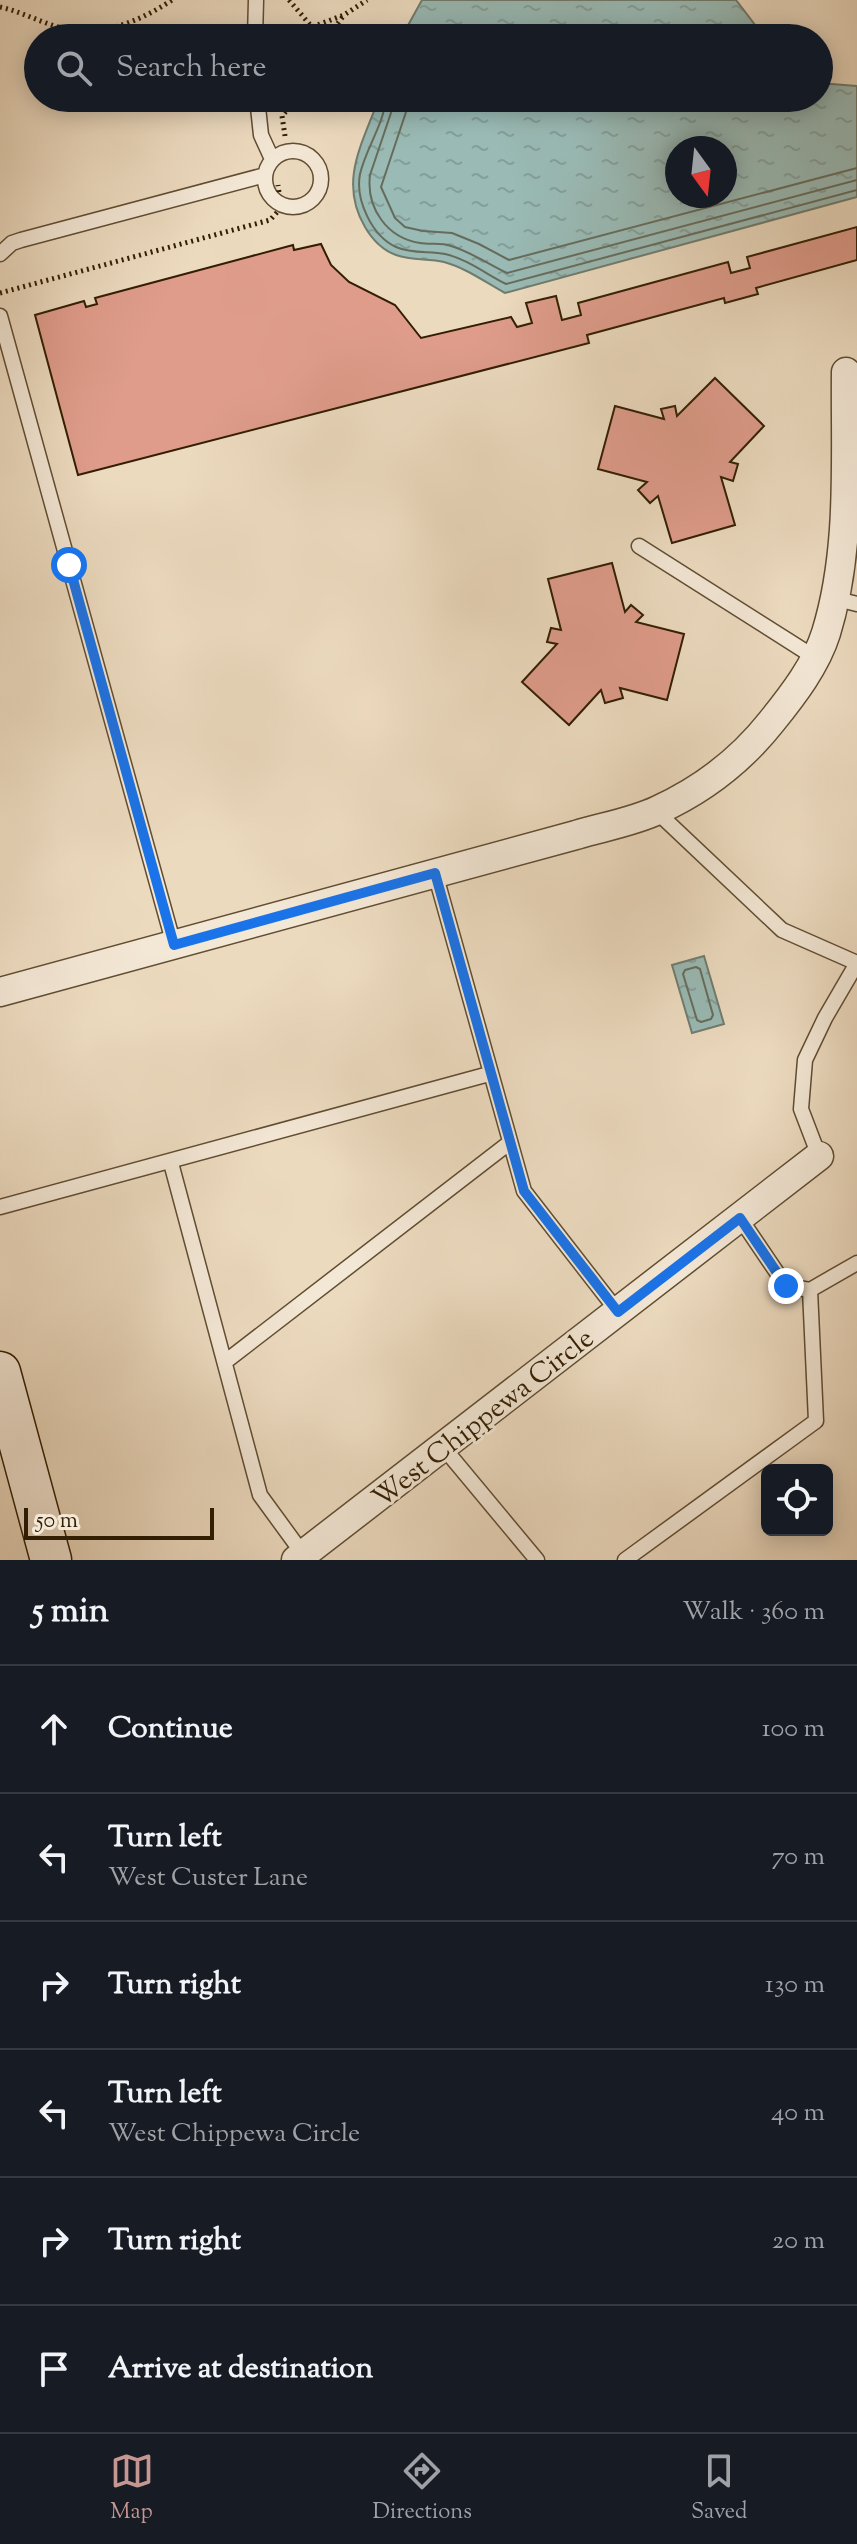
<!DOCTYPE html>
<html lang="en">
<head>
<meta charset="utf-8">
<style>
	:root { --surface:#171b24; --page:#20242c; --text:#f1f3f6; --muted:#9ea1a6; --line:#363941; --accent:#c59692 }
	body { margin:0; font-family:"Sorts Mill Goudy",serif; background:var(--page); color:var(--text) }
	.controls { position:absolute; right:24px; bottom:24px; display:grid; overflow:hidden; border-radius:12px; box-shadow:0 4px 20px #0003 }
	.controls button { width:72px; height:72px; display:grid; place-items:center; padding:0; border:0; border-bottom:2px solid var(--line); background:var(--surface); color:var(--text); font:40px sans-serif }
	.compass { position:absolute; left:665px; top:136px; width:72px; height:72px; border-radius:50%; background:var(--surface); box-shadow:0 4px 20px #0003; rotate:165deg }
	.scale { position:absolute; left:24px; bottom:20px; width:190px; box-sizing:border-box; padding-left:8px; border:4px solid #321e03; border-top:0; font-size:22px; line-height:28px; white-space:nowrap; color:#321e03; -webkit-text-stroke:6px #f3e7d5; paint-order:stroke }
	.stop { position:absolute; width:24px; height:24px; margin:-18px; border:6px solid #1a73e8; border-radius:50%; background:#fff }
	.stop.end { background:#1a73e8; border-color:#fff; box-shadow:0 2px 8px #0008 }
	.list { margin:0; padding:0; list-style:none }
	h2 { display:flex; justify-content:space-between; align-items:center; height:104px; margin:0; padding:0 32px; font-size:34px }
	h2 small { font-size:26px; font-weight:400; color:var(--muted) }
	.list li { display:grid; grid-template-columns:52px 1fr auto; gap:24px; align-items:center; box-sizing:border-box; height:128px; padding:0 32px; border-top:2px solid var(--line) }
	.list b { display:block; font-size:30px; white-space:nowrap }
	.list p { margin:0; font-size:26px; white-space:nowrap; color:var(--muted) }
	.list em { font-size:26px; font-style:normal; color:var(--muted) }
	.icon { flex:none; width:44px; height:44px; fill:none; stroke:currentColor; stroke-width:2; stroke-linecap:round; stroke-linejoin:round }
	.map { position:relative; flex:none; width:857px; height:1560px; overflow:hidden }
	.search { position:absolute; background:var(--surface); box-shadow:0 4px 20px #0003; left:24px; right:24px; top:24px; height:88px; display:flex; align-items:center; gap:20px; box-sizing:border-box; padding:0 28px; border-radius:44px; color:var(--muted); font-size:30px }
	.sheet { height:872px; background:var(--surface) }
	nav { display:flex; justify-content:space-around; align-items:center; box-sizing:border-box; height:112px; border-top:2px solid var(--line); background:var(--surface); font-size:22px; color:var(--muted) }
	nav a { display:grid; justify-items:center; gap:4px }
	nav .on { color:var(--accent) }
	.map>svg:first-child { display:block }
	.water { fill:url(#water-ripples); stroke:#707c6e; stroke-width:2; fill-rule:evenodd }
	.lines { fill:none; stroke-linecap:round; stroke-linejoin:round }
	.shore { stroke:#666c5c; stroke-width:2 }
	.building { fill:#df9c8b; stroke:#321e03; stroke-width:2 }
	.service-casing { stroke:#604d32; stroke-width:17 }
	.minor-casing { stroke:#604d32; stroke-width:31 }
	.secondary-casing { stroke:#321e03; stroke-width:43 }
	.path { stroke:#321e03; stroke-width:5; stroke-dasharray:2 4; stroke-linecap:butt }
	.service { stroke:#f3e7d5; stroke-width:14 }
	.minor { stroke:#f3e7d5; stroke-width:28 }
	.secondary { stroke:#f3e7d5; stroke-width:40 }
	.route { stroke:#1a73e8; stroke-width:10 }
	.labels { text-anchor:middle; stroke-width:6; stroke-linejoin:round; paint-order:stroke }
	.street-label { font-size:28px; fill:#321e03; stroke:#f3e7d5 }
</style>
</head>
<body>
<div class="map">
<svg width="857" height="1560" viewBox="0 0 857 1560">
	<defs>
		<pattern id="water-ripples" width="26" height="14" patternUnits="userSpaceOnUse" patternTransform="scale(2)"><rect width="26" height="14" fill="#99bab5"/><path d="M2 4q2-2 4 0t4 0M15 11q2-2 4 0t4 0" fill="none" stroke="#849f9a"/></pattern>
	</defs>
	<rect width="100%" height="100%" fill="#ecdabf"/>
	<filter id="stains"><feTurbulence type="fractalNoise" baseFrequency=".0025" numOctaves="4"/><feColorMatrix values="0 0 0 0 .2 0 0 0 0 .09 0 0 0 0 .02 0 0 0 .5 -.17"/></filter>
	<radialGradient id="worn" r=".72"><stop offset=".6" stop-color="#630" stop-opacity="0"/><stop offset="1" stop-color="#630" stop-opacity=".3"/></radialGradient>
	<!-- water -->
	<path class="water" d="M422,0h314l29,38h-364z
		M819,83l38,3v111l-352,96c-20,-11 -39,-25 -61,-31 -16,-4 -32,-1 -48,-7 -14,-5 -24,-16 -31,-28 -27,-46 -2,-84 14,-129h440zM725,148v48h-48v-48z
		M704,956l20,68 -32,9 -20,-68z"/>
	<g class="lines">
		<!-- shore -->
		<path class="shore" d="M386,98c-2,26 -20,50 -26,76 -5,26 12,62 36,73 16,7 33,4 49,7 22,5 41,20 61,30l351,-94
			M396,98l-26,77c-4,33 17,63 50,68 10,2 21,-1 31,3 20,6 37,18 56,27l350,-93
			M408,98l-1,11 -26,78 14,31 10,9 18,4 29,2 27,11 30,16 348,-92
			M696,967l4,2 13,46 -2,4 -10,3 -4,-2 -14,-46 2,-4z"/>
	</g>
	<!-- building -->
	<path class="building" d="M857,227v33l-101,28 2,6 -33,9 -1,-5 -137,37 2,8 -511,132 -43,-160 49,-14 2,6 11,-3 -2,-6 198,-53 1,5 27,-6 10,21 18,17 46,23 26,33 90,-21 6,10 15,-4 -6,-20 30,-7 6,24 19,-5 -3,-12 150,-41 3,11 19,-5 -3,-11z
		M715,378l49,48 -34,36 8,2 -5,17 -12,-4 14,48 -63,18 -14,-47 -8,7 -12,-13 9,-8 -49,-13 17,-63 49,13 -3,-10 14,-3 2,10z
		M612,563l13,49 6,-7 12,10 -7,7 48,12 -17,66 -47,-12 3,10 -18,5 -4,-13 -32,35 -47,-43 35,-38 -10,-2 4,-14 10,2 -13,-51z"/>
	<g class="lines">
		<defs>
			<path id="service" d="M255,38l1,-38
				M257,98l4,37 11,24
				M265 179a28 28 0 1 1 56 0a28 28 0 1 1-56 0Z
				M0,254l12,-11 9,-3 244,-65
				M0,316l174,629
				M639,546l175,111
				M833,598l24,6
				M656,811l126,119 75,33
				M435,873l89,318 94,121
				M819,1156l-18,-47 4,-49 20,-42 32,-55
				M171,1163l89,332 43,59
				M0,1207l489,-133
				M740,1218l46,68 24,4 47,-27
				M225,1362l284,-219
				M443,1447l94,113
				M625,1560l191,-139 -6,-131"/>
			<path id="minor" d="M0,992l576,-157c26,-8 57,-13 82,-25 44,-20 84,-51 114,-89 21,-26 44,-56 54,-88 26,-84 19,-175 20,-261
				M296,1560l523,-404"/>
			<path id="secondary" d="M0,1372l51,188"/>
		</defs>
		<!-- service casing -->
		<use href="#service" class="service-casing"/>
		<!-- minor casing -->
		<use href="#minor" class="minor-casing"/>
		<!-- secondary casing -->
		<use href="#secondary" class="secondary-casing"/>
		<!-- path -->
		<path class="path" d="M289,0l23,27 32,-12 23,-15
			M0,7c23,5 43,17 66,22 37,8 76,-9 106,-29
			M327,38l17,-23
			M285,136l-3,-20 15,-18
			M0,293l270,-73 11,-12 -3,-23"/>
		<!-- service -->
		<use href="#service" class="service"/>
		<!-- minor -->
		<use href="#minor" class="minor"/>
		<!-- secondary -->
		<use href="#secondary" class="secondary"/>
	</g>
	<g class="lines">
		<!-- route -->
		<path class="route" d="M69,565l105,380 261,-72 89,318 94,121 122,-94 46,68"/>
	</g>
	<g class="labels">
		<!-- street labels -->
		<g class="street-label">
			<text transform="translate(482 1417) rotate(-38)" y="10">West Chippewa Circle</text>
		</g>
	</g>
	<rect width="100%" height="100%" filter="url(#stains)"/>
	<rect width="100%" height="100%" fill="url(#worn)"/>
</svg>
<div class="controls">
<button><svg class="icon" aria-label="locate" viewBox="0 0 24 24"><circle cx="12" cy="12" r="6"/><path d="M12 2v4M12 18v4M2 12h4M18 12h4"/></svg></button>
</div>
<svg class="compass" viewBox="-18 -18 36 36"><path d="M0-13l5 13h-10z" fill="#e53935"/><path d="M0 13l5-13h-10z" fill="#9ea1a6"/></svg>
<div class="scale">50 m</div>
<div class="stop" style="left:69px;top:565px"></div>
<div class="stop end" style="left:786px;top:1286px"></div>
<div class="search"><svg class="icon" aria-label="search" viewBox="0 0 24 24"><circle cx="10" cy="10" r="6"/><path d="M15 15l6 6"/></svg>Search here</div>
</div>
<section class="sheet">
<h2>5 min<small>Walk · 360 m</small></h2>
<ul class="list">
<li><svg class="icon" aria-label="ahead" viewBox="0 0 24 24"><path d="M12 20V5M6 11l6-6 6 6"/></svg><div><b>Continue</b></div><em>100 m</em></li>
<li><svg class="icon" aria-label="left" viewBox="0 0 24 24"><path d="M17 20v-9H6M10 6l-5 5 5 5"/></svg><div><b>Turn left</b><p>West Custer Lane</p></div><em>70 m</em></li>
<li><svg class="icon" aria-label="right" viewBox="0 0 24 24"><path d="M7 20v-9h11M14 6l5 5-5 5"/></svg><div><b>Turn right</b></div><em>130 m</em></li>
<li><svg class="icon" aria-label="left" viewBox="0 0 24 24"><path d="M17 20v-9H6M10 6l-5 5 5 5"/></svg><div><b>Turn left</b><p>West Chippewa Circle</p></div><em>40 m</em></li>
<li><svg class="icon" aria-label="right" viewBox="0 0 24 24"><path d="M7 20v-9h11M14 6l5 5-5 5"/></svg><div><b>Turn right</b></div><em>20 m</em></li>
<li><svg class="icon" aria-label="arrive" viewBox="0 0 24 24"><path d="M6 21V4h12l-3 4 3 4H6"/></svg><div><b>Arrive at destination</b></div></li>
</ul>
</section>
<nav>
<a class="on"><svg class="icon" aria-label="map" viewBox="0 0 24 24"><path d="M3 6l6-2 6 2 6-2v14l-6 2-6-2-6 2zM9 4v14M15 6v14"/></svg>Map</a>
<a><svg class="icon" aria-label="directions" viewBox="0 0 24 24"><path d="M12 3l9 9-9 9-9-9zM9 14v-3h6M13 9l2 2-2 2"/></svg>Directions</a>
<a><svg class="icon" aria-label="saved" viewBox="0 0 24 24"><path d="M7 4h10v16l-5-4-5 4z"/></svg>Saved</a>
</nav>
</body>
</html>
